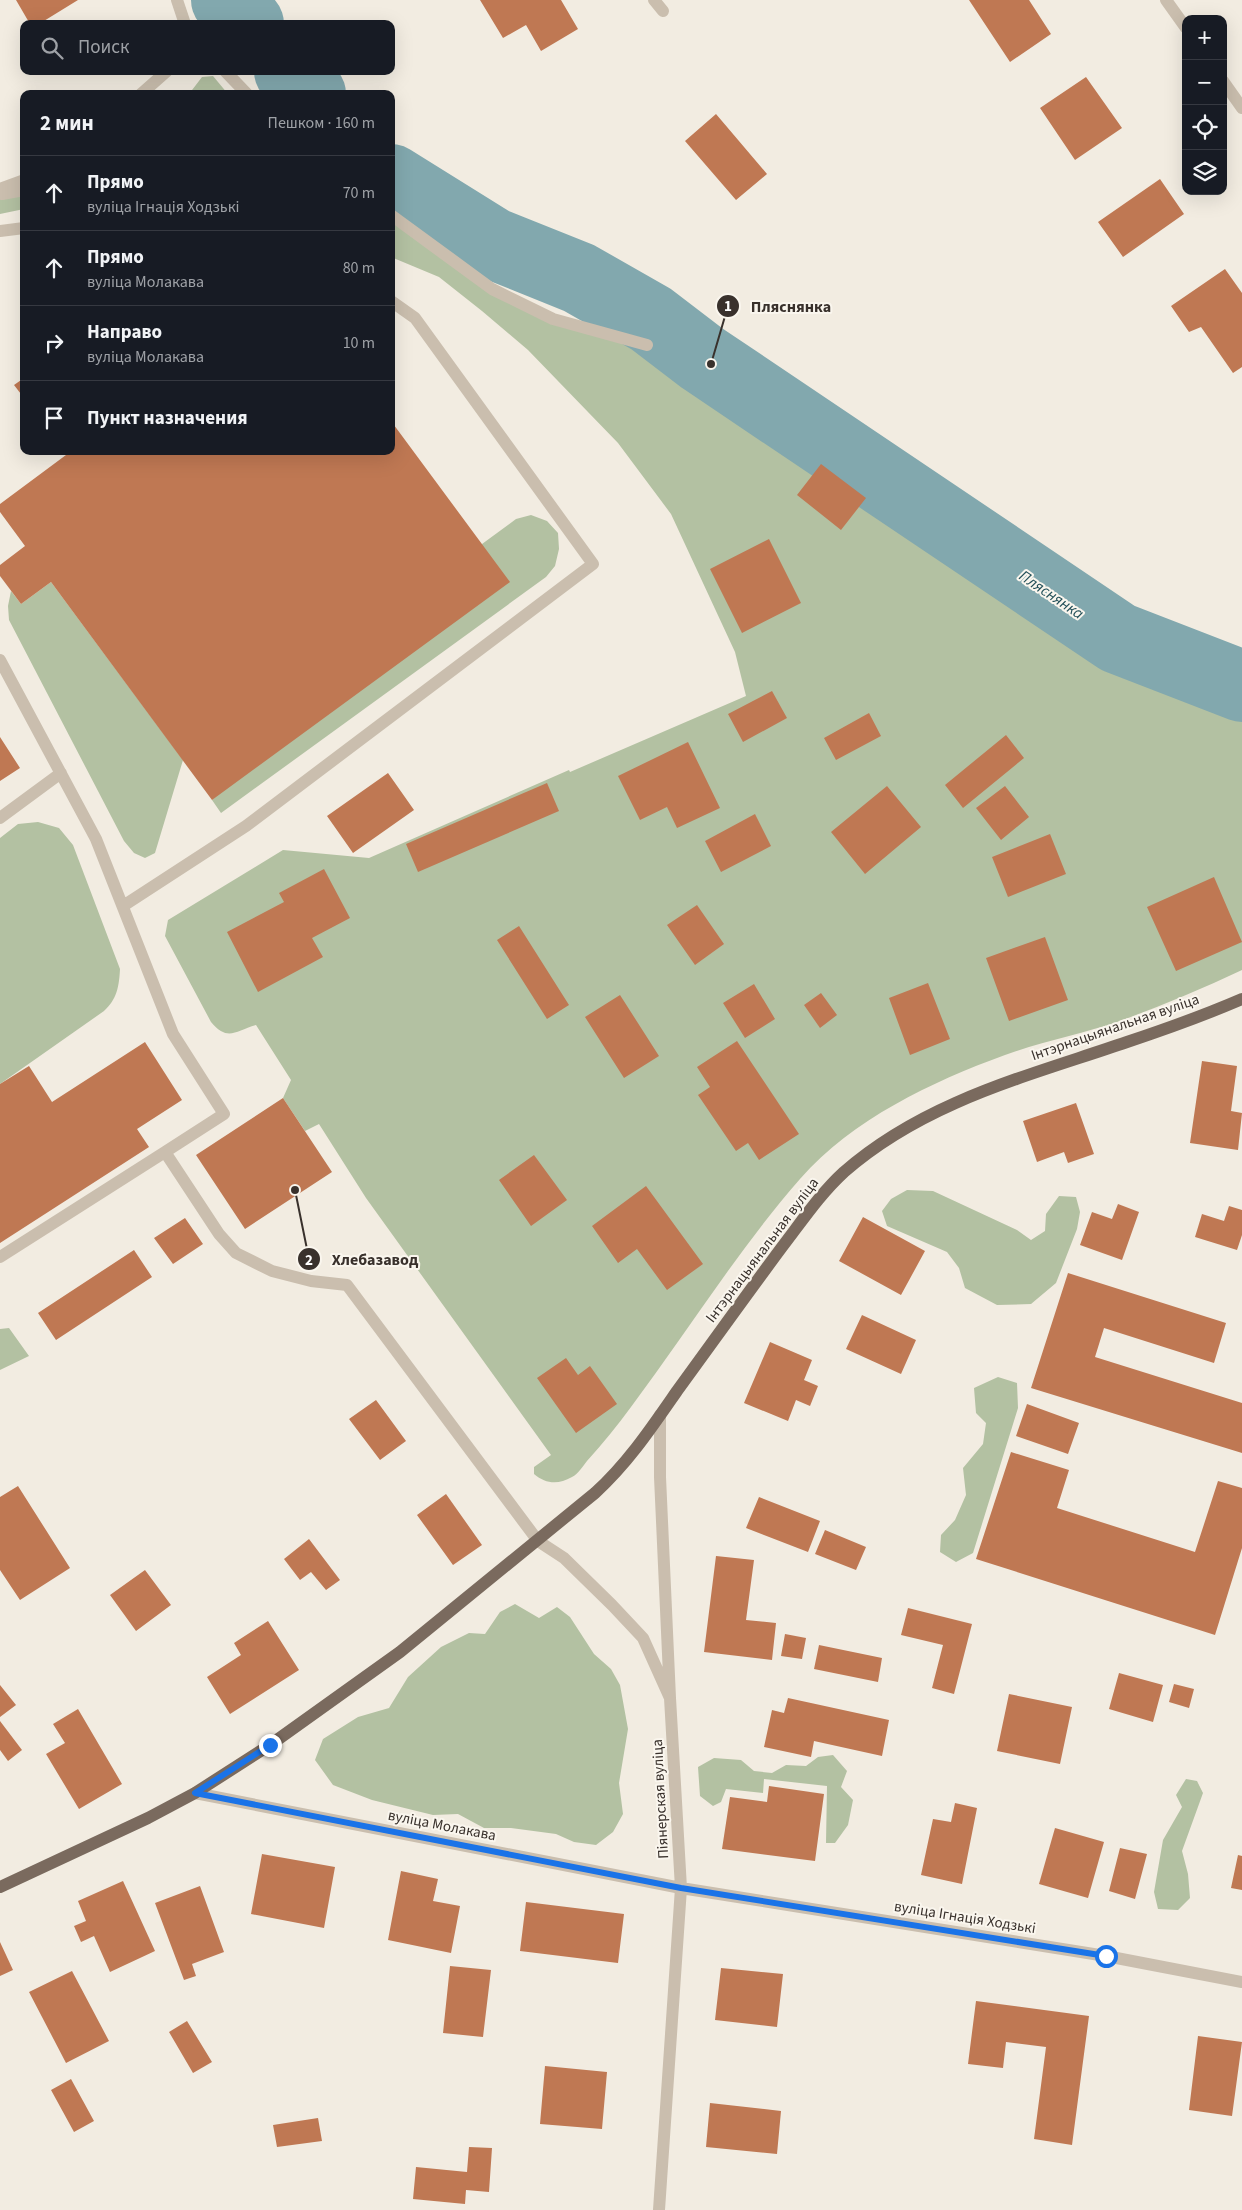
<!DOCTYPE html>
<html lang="ru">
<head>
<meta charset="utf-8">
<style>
	:root { --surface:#171b24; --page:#20242c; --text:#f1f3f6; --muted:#9ea1a6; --line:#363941 }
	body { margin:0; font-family:"Source Sans 3",sans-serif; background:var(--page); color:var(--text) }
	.controls { position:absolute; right:15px; top:15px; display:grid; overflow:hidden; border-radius:10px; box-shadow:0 5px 20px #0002 }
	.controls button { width:45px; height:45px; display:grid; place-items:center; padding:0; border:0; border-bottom:1px solid var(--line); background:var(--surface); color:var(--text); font:25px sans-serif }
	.stop { position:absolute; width:15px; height:15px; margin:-11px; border:4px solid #1a73e8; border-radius:50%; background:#fff }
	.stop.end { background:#1a73e8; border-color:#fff; box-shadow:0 1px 5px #0008 }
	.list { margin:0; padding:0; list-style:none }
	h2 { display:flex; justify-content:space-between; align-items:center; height:65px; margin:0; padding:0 20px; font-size:21px }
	h2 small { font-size:16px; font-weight:400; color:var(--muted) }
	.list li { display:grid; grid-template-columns:32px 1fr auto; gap:15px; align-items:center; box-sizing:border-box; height:75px; padding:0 20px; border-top:1px solid var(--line) }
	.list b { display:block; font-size:19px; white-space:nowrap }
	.list p { margin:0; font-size:16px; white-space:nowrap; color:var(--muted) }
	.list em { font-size:16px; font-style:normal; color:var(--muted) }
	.icon { flex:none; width:28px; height:28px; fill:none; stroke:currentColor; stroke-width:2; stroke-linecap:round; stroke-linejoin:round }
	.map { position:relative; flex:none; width:1242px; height:2210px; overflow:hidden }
	.search { position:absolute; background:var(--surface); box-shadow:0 5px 20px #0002; left:20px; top:20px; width:375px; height:55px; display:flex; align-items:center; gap:12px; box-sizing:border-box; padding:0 18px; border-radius:10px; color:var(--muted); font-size:19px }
	.panel { position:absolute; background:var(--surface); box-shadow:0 5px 20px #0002; left:20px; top:90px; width:375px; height:365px; border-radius:10px }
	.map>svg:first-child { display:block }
	.green { fill:#b3c1a2 }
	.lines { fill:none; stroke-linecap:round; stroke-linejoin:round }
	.river { stroke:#82a8ae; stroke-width:72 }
	.building { fill:#bf7853 }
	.minor { stroke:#cabeae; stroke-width:12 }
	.major { stroke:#7a6a5e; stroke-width:12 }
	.route { stroke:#1a73e8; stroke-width:6 }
	.labels { text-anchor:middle; stroke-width:4; stroke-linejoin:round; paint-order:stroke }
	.street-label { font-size:15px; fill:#39312c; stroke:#faf6ee }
	.water-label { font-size:16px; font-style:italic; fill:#235059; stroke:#faf6ee }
	.leader { fill:none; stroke:#39312c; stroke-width:2 }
	.callout-dot { fill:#39312c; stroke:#faf6ee; stroke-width:2 }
	.mark-label { font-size:15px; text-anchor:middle; font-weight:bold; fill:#fff }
	.callout-label { font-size:16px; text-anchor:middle; font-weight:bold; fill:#39312c; stroke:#faf6ee; stroke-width:4; stroke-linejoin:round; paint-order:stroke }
</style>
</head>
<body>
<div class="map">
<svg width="1242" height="2210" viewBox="0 0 1242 2210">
	<rect width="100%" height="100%" fill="#f2ece1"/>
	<!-- green -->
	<path class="green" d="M213,76l15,18h-39l13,-17z
		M24,190v19l-24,5v-20z
		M391,216l61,43 101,60 94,26 53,27 11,-8 407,274 124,48v284c-40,19 -81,36 -122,51 -38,13 -77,20 -115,34 -74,27 -152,64 -205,124 -62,71 -113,153 -169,228 -14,19 -28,36 -44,54 -4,5 -9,13 -15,16 -14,8 -26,7 -38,-3v-7l17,-12 -185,-257 -47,-74 -14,7 -22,-33 8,-18 -35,-55c-21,6 -28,17 -45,-3l-46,-86 3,-16 115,-70 86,8 200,-88 1,2 176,-76 -11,-44 -64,-138 -53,-71 -90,-93 -46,-39 -43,-34 -48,-20z
		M531,515l16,6 11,12 1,16 -4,17 -9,11 -325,236 -9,-13 270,-256 34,-25z
		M51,582l132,178 -28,93 -10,5 -11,-5 -10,-12 -115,-221 -1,-14 3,-15 10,13z
		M38,822l21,6 14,17 47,124c-1,18 -3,30 -16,42l-104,73v-246l18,-14z
		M907,1190l26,1 84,39 14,10 14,-9 1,-17 13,-18 17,1 4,15 -3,17 -21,54 -25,21 -34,1 -32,-17 -6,-20 -12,-16 -60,-26 -5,-15 9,-12z
		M9,1328l20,28 -29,14v-41z
		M998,1377l19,6 1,25 -45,145 -17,9 -16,-10 1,-17 14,-15 11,-25 -3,-27 20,-24 3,-21 -10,-10 -2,-25z
		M515,1604l24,14 18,-11 13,10 24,37 17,15 9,16 8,44 -9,54 4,31 -10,18 -17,13 -22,-3 -18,-8 -45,-6h-27l-26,-14 -25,1 -61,-15 -39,-15 -18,-25 8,-21 35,-22 31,-9 19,-31 33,-30 28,-14 16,1 15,-22z
		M833,1755l14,16 -6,16 12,13 -5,25 -13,18h-9l1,-57 -63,-7 -1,14 -37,-4 -5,13 -8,4 -13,-10 -2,-29 16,-9 27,2 13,11 18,2 14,-8 20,1 12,-9z
		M1186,1779l11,2 6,12 -21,58 6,23 2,24 -12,12 -20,-1 -4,-17 9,-52 19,-33 -6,-12z"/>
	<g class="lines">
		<!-- river -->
		<path class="river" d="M227,0l21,24
			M290,71l20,23
			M391,180l101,63 87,35 72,41 51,39 416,280 124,48"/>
	</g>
	<!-- building -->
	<path class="building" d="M16,0h62l-39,24h-9z
		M480,0h81l17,29 -37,22 -15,-26 -23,13z
		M969,0h60l22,34 -41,28z
		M1086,77l36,51 -47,32 -35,-52z
		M716,114l51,60 -31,26 -51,-59z
		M1160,179l24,35 -61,43 -25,-35z
		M1225,269l17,24v74l-9,6 -32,-46 -12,5 -18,-26z
		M24,378v20l-10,-13z
		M391,421l119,161 -298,218 -161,-218 -30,22 -21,-28v-11l25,-19 -25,-34v-8l66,-49 -3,-4h328z
		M821,464l45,34 -25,32 -44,-35z
		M769,539l32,64 -59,30 -32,-64z
		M772,691l15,27 -44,24 -15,-28z
		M869,713l12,23 -45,24 -12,-22z
		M1006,735l18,23 -61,50 -18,-23z
		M0,737l20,31 -20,13z
		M688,742l32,66 -43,20 -10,-21 -27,13 -22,-44z
		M388,773l26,37 -61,43 -26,-37z
		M547,783l12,28 -141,61 -12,-28z
		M887,786l34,41 -56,47 -34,-42z
		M1005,786l24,31 -28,23 -25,-32z
		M755,814l16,32 -50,26 -16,-31z
		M1050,834l16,40 -58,23 -16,-40z
		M324,869l26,49 -38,20 11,19 -65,35 -31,-60 57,-30 -5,-9z
		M1214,877l28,65 -66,29 -29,-64z
		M697,905l27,39 -29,21 -28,-40z
		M519,926l50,79 -22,14 -50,-79z
		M1045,937l23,63 -59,21 -23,-63z
		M928,983l22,56 -40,16 -21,-57z
		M754,984l21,35 -30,19 -22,-35z
		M821,993l16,22 -17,13 -16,-23z
		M620,995l39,61 -35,22 -39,-61z
		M737,1041l62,93 -40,26 -11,-17 -12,8 -38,-56 12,-8 -13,-20z
		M145,1042l37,58 -45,29 12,18 -149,96v-159l29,-18 23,36z
		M1202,1061l35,5 -6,45 11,2 -4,37 -48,-7z
		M283,1098l49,74 -87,57 -49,-74z
		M1076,1103l18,51 -26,9 -4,-11 -27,10 -14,-41z
		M534,1155l33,45 -36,26 -32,-46z
		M646,1186l57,78 -36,26 -30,-41 -19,14 -26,-37z
		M1118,1204l21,8 -17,48 -42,-15 12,-33 20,7z
		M1229,1206l13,4v25l-5,15 -42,-13 7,-23 22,7z
		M863,1217l62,34 -24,44 -62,-34z
		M185,1218l18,26 -30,20 -19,-26z
		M134,1250l18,27 -96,63 -18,-27z
		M1068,1273l158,50 -12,40 -110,-35 -9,29 147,46v50l-211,-65z
		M862,1315l54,25 -15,34 -55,-25z
		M770,1342l42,18 -8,20 14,6 -8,20 -14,-6 -8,21 -44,-18z
		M566,1358l12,17 12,-9 27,38 -41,29 -39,-55z
		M376,1400l30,41 -26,19 -31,-41z
		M1027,1404l52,19 -11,31 -52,-18z
		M1011,1452l58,18 -12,38 138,44 23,-71 24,7v60l-27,87 -239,-76z
		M18,1486l52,82 -50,32 -20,-30v-73z
		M446,1494l36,51 -29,20 -36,-50z
		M759,1497l61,24 -12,31 -62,-24z
		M825,1530l41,17 -10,23 -41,-16z
		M309,1539l31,41 -14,10 -15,-18 -11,8 -16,-21z
		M716,1556l38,4 -8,60 30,3 -4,37 -68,-8z
		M145,1570l26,35 -35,26 -26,-36z
		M908,1608l64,16 -18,70 -22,-6 11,-43 -42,-10z
		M268,1621l31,49 -69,44 -23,-37 34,-22 -7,-12z
		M785,1634l21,4 -4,21 -21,-3z
		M819,1645l63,13 -4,24 -64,-13z
		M1119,1673l44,12 -10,37 -44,-13z
		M1174,1684l20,5 -5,19 -20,-6z
		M0,1685l16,20 -16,12z
		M1009,1694l63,13 -12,57 -63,-13z
		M788,1698l101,22 -7,36 -68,-15 -3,16 -47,-10 8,-37 12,3z
		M78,1709l44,75 -43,25 -33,-55 19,-11 -12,-19z
		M0,1721l22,29 -14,11 -8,-11z
		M769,1786l55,8 -9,67 -93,-12 8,-52 37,5z
		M955,1803l22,5 -15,76 -41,-9 12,-56 18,3z
		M1055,1828l49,14 -16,56 -49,-14z
		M1120,1848l27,6 -12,45 -26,-8z
		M262,1854l73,13 -11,61 -73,-14z
		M1238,1855l4,1v34l-11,-2z
		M401,1871l37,8 -5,22 27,5 -9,47 -63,-13z
		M123,1881l32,70 -45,21 -16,-36 -13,6 -7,-16 12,-5 -8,-20z
		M200,1886l24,66 -32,12 4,12 -12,4 -29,-77z
		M526,1902l98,12 -6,49 -98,-12z
		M0,1942l13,28 -13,6z
		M450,1966l41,4 -8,67 -40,-4z
		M721,1968l62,6 -6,53 -62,-7z
		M72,1971l37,70 -43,22 -37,-71z
		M976,2001l113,15 -17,129 -38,-6 12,-92 -40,-5 -3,26 -35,-4z
		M187,2021l25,41 -19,11 -24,-41z
		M1198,2036l44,6 -10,74 -43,-6z
		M545,2066l62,6 -5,57 -62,-5z
		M71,2079l23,42 -20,11 -23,-42z
		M710,2103l71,8 -4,43 -71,-7z
		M318,2118l4,23 -45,6 -4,-22z
		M469,2147l23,1 -3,44 -23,-2 -1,14 -52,-5 3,-32 51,5z"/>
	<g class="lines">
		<!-- minor -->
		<path class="minor" d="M177,0l8,24
			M654,0l9,11
			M1166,0l20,28
			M225,71l22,23
			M1223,81l19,27
			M141,94l26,-23
			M0,189l24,-9
			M2,194l22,-4
			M391,215l101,74 61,30 94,26
			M0,231l24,-3
			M0,660l96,179 77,195 51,80 -59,38 54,82 17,19 36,18 39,10 36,4 191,256 26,17 48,47 31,33 27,60
			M0,818l61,-45
			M123,906l123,-80 347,-262 -178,-246 -24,-17
			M0,1257l165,-105
			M195,1793l486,95 425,68 136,26
			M659,2210l22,-322 -11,-190 -10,-221v-62"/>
		<!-- major -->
		<path class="major" d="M0,1887l148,-69 47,-25 75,-48 130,-93 195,-159c33,-30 57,-66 82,-102 35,-48 70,-97 105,-144 20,-26 38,-53 62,-75 81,-71 184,-96 283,-130 39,-13 78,-27 115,-43"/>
	</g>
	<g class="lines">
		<!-- route -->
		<path class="route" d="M270,1745l-75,48 486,95 425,68"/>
	</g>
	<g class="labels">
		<!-- street labels -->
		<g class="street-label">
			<text transform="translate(1115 1027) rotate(-19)" y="5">Інтэрнацыянальная вуліца</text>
			<text transform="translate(762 1250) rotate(-53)" y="5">Інтэрнацыянальная вуліца</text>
			<text transform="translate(660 1799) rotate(-93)" y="5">Піянерская вуліца</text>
			<text transform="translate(442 1825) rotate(11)" y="5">вуліца Молакава</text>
			<text transform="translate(965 1917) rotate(9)" y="5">вуліца Ігнація Ходзькі</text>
		</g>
		<!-- water labels -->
		<g class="water-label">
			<text transform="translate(1052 594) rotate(34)" y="6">Пляснянка</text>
		</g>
	</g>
	<!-- callouts -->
	<path class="leader" d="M711 364L728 306M295 1190L309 1259"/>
	<g class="callout-dot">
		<circle cx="711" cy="364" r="5"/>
		<circle cx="295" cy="1190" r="5"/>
		<circle cx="728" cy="306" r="12"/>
		<circle cx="309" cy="1259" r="12"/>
	</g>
	<g class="mark-label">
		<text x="728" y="311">1</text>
		<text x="309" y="1265">2</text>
	</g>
	<g class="callout-label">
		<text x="791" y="312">Пляснянка</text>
		<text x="375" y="1265">Хлебазавод</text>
	</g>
</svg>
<div class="controls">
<button>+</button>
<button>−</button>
<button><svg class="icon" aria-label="locate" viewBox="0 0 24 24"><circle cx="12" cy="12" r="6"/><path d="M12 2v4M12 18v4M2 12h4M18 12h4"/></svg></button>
<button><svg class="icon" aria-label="layers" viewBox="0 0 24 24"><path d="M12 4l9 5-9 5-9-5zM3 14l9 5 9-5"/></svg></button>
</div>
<div class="stop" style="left:1106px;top:1956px"></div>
<div class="stop end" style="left:270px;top:1745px"></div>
<div class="search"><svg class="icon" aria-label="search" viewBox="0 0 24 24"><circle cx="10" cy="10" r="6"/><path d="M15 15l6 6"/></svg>Поиск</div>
<section class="panel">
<h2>2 мин<small>Пешком · 160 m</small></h2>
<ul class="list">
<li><svg class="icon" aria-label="ahead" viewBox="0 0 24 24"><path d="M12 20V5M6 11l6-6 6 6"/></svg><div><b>Прямо</b><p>вуліца Ігнація Ходзькі</p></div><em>70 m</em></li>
<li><svg class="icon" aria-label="ahead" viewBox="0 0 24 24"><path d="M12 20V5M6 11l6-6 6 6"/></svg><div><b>Прямо</b><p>вуліца Молакава</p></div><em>80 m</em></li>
<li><svg class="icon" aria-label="right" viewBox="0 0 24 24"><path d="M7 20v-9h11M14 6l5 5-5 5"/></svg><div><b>Направо</b><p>вуліца Молакава</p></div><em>10 m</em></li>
<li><svg class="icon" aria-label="arrive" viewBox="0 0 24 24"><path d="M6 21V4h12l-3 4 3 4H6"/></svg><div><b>Пункт назначения</b></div></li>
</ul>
</section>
</div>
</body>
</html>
